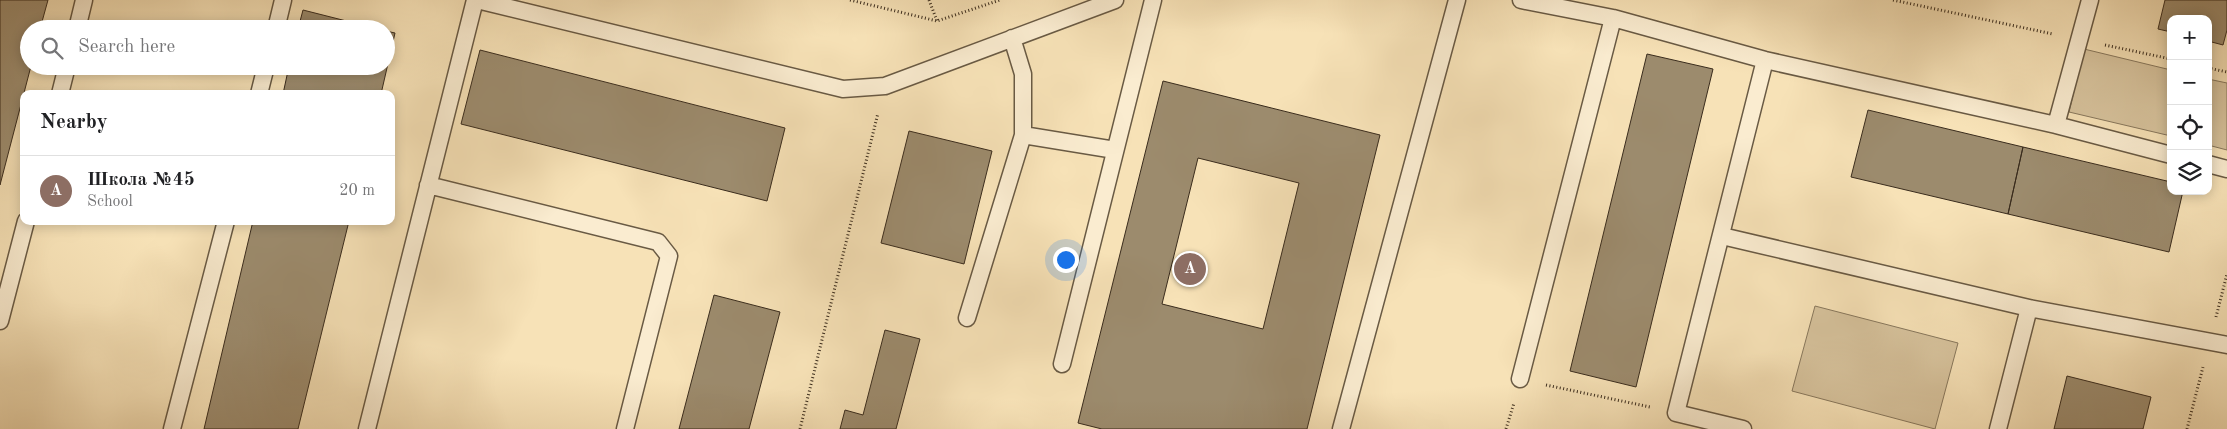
<!DOCTYPE html>
<html lang="en">
<head>
<meta charset="utf-8">
<style>
	:root { --surface:#fff; --page:#f6f6f6; --text:#202124; --muted:#757577; --line:#e0e0e0; --accent:#8f2418 }
	body { margin:0; font-family:"Old Standard TT",serif; background:var(--page); color:var(--text) }
	.controls { position:absolute; right:15px; top:15px; display:grid; overflow:hidden; border-radius:10px; box-shadow:0 2px 12px #0003 }
	.controls button { width:45px; height:45px; display:grid; place-items:center; padding:0; border:0; border-bottom:1px solid var(--line); background:var(--surface); color:var(--text); font:25px sans-serif }
	.you { position:absolute; left:1065px; top:259px; width:18px; height:18px; margin:-12px; border:4px solid #fff; border-radius:50%; background:#1a73e8; box-shadow:0 0 0 8px #1a73e833 }
	.badge { display:grid; place-items:center; width:32px; height:32px; border-radius:50%; background:var(--accent); color:#fff; font-size:16px; font-weight:700 }
	.pin { position:absolute; translate:-50% -50%; border:2px solid #fff; box-shadow:0 1px 5px #0006 }
	.list { margin:0; padding:0; list-style:none }
	h2 { display:flex; justify-content:space-between; align-items:center; height:65px; margin:0; padding:0 20px; font-size:21px }
	h2 small { font-size:16px; font-weight:400; color:var(--muted) }
	.list li { display:grid; grid-template-columns:32px 1fr auto; gap:15px; align-items:center; box-sizing:border-box; height:70px; padding:0 20px; border-top:1px solid var(--line) }
	.list b { display:block; font-size:19px; white-space:nowrap }
	.list p { margin:0; font-size:16px; white-space:nowrap; color:var(--muted) }
	.list em { font-size:16px; font-style:normal; color:var(--muted) }
	.icon { flex:none; width:28px; height:28px; fill:none; stroke:currentColor; stroke-width:2; stroke-linecap:round; stroke-linejoin:round }
	.map { position:relative; flex:none; width:2227px; height:429px; overflow:hidden }
	.search { position:absolute; background:var(--surface); box-shadow:0 2px 12px #0003; left:20px; top:20px; width:375px; height:55px; display:flex; align-items:center; gap:12px; box-sizing:border-box; padding:0 18px; border-radius:28px; color:var(--muted); font-size:19px }
	.panel { position:absolute; background:var(--surface); box-shadow:0 2px 12px #0003; left:20px; top:90px; width:375px; height:135px; border-radius:10px }
	.map>svg:first-child { display:block }
	.green { fill:#d7c39d; stroke:#88785d }
	.building { fill:#9c8b6d; stroke:#3a2c1d; fill-rule:evenodd }
	.lines { fill:none; stroke-linecap:round; stroke-linejoin:round }
	.service-casing { stroke:#695a44; stroke-width:19 }
	.path { stroke:#3a2c1d; stroke-width:3; stroke-dasharray:1 2.5; stroke-linecap:butt }
	.service { stroke:#faecd0; stroke-width:16 }
</style>
</head>
<body>
<div class="map">
<svg width="2227" height="429" viewBox="0 0 2227 429">
	<rect width="100%" height="100%" fill="#f7e2b7"/>
	<filter id="stains"><feTurbulence type="fractalNoise" baseFrequency=".004" numOctaves="4"/><feColorMatrix values="0 0 0 0 .2 0 0 0 0 .09 0 0 0 0 .02 0 0 0 .5 -.17"/></filter>
	<radialGradient id="worn" r=".72"><stop offset=".6" stop-color="#630" stop-opacity="0"/><stop offset="1" stop-color="#630" stop-opacity=".3"/></radialGradient>
	<!-- green -->
	<path class="green" d="M2084,49l87,21v66l-102,-24z
		M2208,79l19,4v67l-19,-5z
		M1815,306l143,37 -23,86 -143,-38z"/>
	<!-- building -->
	<path class="building" d="M0,0h48l-8,29h-11v37h2l-31,119z
		M2165,0h62v30l-4,15 -15,-4v-22h-37v13l-13,-3z
		M303,10l75,19h-80z
		M386,31l9,2 -14,61h-98l6,-28h97z
		M480,50l305,78 -18,73 -306,-77z
		M1647,54l66,15 -77,318 -66,-16z
		M1163,81l217,54 -73,294h-205l-24,-6zM1198,158l101,25 -36,146 -101,-25z
		M1868,110l155,37 -15,67 -157,-37z
		M909,131l83,20 -28,113 -83,-21z
		M2023,147l148,35v9h12l-14,61 -161,-38z
		M253,221h96l-51,208h-94z
		M714,295l66,17 -31,117h-70z
		M885,330l35,9 -24,90h-56l5,-19 18,5z
		M2067,376l84,21 -8,32h-89z"/>
	<g class="lines">
		<defs>
			<path id="service" d="M477,0l366,89 42,-3 230,-86
				M1521,0l92,18
				M77,29l7,-29
				M276,29l7,-29
				M60,94l7,-28
				M259,94l7,-28
				M2056,125l34,-125
				M1023,135l92,15
				M2208,164l19,5
				M428,185l230,57 11,14 -44,173
				M1722,236l307,72 198,37
				M967,318l56,-183v-61l-11,-36
				M0,321l26,-100
				M1062,364l91,-364
				M1520,379l93,-361 152,42 291,65 115,30
				M172,429l54,-208
				M367,429l108,-429
				M1341,429l116,-429
				M1743,429l-67,-16 89,-353
				M1998,429l31,-121"/>
		</defs>
		<!-- service casing -->
		<use href="#service" class="service-casing"/>
		<!-- path -->
		<path class="path" d="M850,0l87,21 63,-21
			M929,0l8,21
			M1893,0l160,34
			M2105,45l66,14
			M2208,68l19,4
			M2216,317l11,-43
			M1546,385l104,22
			M800,429l78,-316
			M1506,429l8,-26
			M2187,429l16,-62"/>
		<!-- service -->
		<use href="#service" class="service"/>
	</g>
	<rect width="100%" height="100%" filter="url(#stains)"/>
	<rect width="100%" height="100%" fill="url(#worn)"/>
</svg>
<div class="controls">
<button>+</button>
<button>−</button>
<button><svg class="icon" aria-label="locate" viewBox="0 0 24 24"><circle cx="12" cy="12" r="6"/><path d="M12 2v4M12 18v4M2 12h4M18 12h4"/></svg></button>
<button><svg class="icon" aria-label="layers" viewBox="0 0 24 24"><path d="M12 4l9 5-9 5-9-5zM3 14l9 5 9-5"/></svg></button>
</div>
<div class="you"></div>
<div class="pin badge" style="left:1190px;top:269px;background:#8d6e63">A</div>
<div class="search"><svg class="icon" aria-label="search" viewBox="0 0 24 24"><circle cx="10" cy="10" r="6"/><path d="M15 15l6 6"/></svg>Search here</div>
<section class="panel">
<h2>Nearby<small></small></h2>
<ul class="list">
<li><span class="badge" style="background:#8d6e63">A</span><div><b>Школа №45</b><p>School</p></div><em>20 m</em></li>
</ul>
</section>
</div>
</body>
</html>
